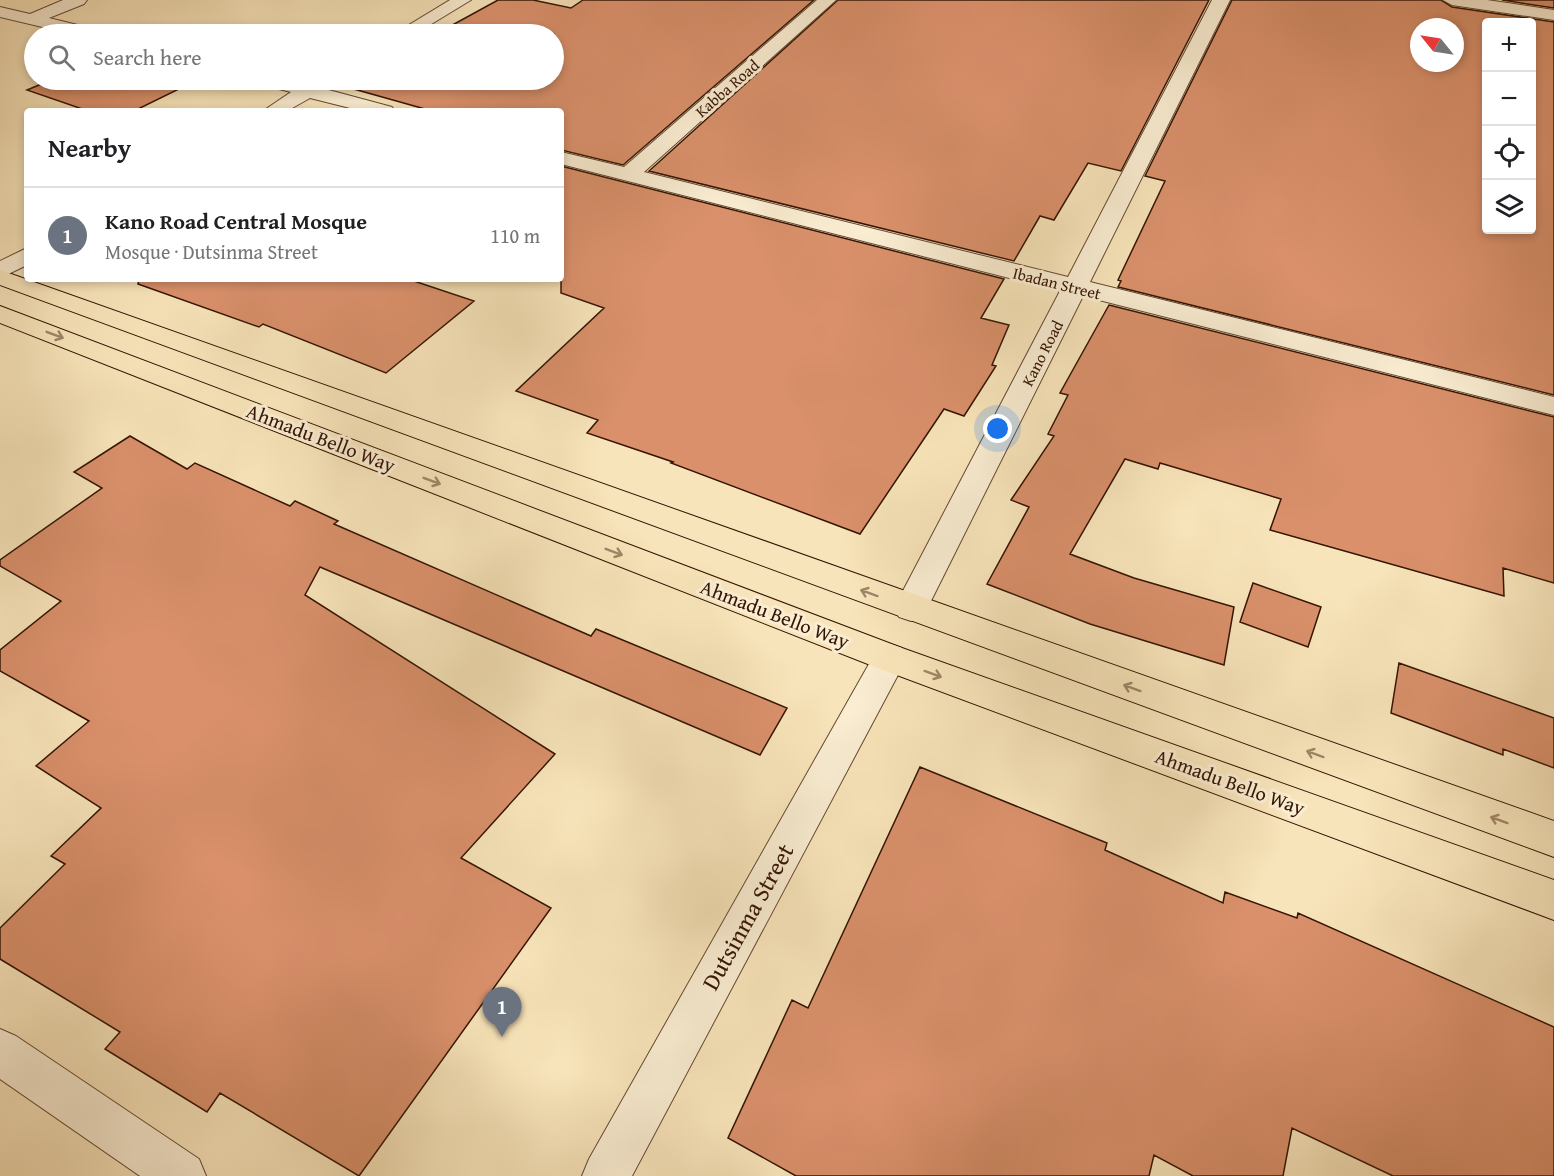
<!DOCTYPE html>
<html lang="en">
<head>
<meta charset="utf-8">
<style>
	:root { --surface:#fff; --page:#f6f6f6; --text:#202124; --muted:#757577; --line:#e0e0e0; --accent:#7c3aed }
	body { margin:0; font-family:"Gentium Book Plus",serif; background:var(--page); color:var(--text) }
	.controls { position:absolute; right:18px; top:18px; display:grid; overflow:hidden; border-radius:6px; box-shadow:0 3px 9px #0003 }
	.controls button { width:54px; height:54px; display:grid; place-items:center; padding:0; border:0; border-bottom:2px solid var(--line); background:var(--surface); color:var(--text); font:30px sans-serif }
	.compass { position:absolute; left:1410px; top:18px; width:54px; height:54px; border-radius:50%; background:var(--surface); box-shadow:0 3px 9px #0003; rotate:300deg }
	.you { position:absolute; left:998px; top:429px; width:21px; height:21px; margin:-15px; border:4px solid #fff; border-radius:50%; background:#1a73e8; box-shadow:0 0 0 9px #1a73e833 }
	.badge { display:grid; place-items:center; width:39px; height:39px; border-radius:50%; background:var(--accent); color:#fff; font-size:20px; font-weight:700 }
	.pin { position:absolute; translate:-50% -50px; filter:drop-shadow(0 2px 3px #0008) }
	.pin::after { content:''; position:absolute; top:32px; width:21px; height:18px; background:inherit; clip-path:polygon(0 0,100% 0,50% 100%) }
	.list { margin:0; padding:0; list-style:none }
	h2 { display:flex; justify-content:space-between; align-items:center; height:78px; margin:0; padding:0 24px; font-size:26px }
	h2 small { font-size:20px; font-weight:400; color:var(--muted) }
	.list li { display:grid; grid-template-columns:39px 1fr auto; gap:18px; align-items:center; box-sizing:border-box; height:96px; padding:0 24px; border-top:2px solid var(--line) }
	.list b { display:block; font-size:22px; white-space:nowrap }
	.list p { margin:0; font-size:20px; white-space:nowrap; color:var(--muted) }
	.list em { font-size:20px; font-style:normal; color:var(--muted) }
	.icon { flex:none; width:33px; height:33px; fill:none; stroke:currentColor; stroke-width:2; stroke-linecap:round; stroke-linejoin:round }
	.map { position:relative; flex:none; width:1554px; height:1176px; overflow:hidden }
	.search { position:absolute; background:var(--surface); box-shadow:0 3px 9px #0003; left:24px; top:24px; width:540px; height:66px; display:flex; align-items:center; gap:15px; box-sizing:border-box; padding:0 21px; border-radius:33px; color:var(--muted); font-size:22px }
	.panel { position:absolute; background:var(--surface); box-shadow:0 3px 9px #0003; left:24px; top:108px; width:540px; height:174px; border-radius:6px }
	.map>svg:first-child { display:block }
	.building { fill:#d9906b; stroke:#341404; stroke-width:1.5; fill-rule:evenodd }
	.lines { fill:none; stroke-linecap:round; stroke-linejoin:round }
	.minor-casing { stroke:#654832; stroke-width:2 }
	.major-casing { stroke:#341404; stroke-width:2 }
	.minor { fill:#faedd2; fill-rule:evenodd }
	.major { fill:#f8e4ba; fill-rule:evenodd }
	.oneway { stroke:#a08668 }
	.labels { text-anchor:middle; stroke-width:6; stroke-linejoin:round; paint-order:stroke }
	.far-street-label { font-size:16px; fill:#341404; stroke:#faedd2 }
	.street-label { font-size:20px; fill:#341404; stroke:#faedd2 }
	.near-street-label { font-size:24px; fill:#341404; stroke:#faedd2 }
</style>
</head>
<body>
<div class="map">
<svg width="1554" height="1176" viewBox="0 0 1554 1176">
	<rect width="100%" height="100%" fill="#f8e4ba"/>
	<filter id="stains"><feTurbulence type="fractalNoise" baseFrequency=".00333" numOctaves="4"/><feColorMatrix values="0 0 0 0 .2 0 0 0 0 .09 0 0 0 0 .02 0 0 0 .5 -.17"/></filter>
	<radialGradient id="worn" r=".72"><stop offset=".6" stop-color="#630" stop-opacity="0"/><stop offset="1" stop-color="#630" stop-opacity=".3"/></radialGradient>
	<!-- building -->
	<path class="building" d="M498,0h35l38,8 12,-8h231l-191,165 -62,-15v-39h-129l-89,-25 11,-6h200v-46h-118z
		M838,0h371l-88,171 -33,-8 -34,57 -14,-4 -26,45 -365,-90z
		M1232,0h209l11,7 102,15v373l-436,-108 3,-6 -3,-1 47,-99 -20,-5zM1486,22h46v208h-46zM1419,27h36v36h-36z
		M1502,0h52v8z
		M51,80h104l26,8 -47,23h-46l-61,-21z
		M561,166l443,113 -23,39 28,7 -17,40 4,1 -32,50 -20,-7 -84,125 -189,-71 2,-1 -86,-29 11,-13 -82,-29 88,-83 -43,-15z
		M139,279h269l66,22 -88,72 -123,-49 -4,3 -121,-43z
		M1109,305l445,112v166l-51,-15 1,28 -234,-66 11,-31 -121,-36 -2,6 -33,-10 -55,95 64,24 100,29 -10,58 -134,-41 -103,-40 42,-77 -18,-7 43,-64 -6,-2 20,-39 -8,-2z
		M130,436l57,33 8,-6 95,43 5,-5 43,20 -4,3 257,112 5,-7 191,79 -27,47 -440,-188 -15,28 250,159 -94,104 90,50 -192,268 -139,-83 -13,19 -102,-63 15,-17 -120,-73v-31l65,-64 -14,-8 50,-48 -65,-42 53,-45 -89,-50v-21l61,-49 -61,-35v-6l102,-72 -28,-16z
		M1253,583l68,24 -13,40 -68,-25z
		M1399,663l155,55v50l-51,-19v6l-112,-42z
		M920,767l187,76 -2,7 118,53 2,-11 72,26 1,-5 256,114v149h-161l-101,-48 -9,48h-90l-39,-21 -5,21h-353l-68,-38 64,-138 16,8z"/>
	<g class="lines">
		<defs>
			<path id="minor" d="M63,0h24l-3,4 -35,14 49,12 3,4h-29l-72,-17v-10l30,7z
				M450,0h21l-56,34h-21z
				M817,0h19l-192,172 424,105 144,-277h18l-140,282 464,115v18l-471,-119 -160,321 -12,4 -12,-4 -5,-9 166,-317 -499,-127v-12l63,15z
				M1443,0h44l67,10v10l-102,-15z
				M257,80h30l18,4 14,-4 9,5 -3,4 67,18 3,4h-33l-52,-13 -23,13h-24l28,-19 -32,-8z
				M27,248v17l-27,13v-17z
				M890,644l12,4 5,10 -275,518h-50l7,-17 289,-511z
				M0,1029l16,7 183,123 7,17h-66l-140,-97z"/>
			<path id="major" d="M0,270l1554,551v36l-1554,-572z
				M0,306l902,342 652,232v40l-676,-252 -878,-345z"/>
		</defs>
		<!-- minor casing -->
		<use href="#minor" class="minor-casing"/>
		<!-- major casing -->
		<use href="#major" class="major-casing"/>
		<!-- minor -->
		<use href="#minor" class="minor"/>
		<!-- major -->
		<use href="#major" class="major"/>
	</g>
	<!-- one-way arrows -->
	<defs><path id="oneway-shaft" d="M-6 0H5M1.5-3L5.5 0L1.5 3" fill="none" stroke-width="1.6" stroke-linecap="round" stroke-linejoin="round" transform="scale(1.5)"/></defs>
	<g class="oneway">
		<use href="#oneway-shaft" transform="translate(55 335) rotate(21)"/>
		<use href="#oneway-shaft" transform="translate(432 481) rotate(21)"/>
		<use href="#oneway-shaft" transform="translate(614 552) rotate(21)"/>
		<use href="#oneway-shaft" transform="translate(869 593) rotate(-160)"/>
		<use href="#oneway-shaft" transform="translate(933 674) rotate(20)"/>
		<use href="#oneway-shaft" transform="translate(1132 688) rotate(-160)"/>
		<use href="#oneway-shaft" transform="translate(1315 754) rotate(-160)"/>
		<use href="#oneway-shaft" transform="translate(1499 820) rotate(-160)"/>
	</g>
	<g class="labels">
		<!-- far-street labels -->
		<g class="far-street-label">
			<text transform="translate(727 88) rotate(-41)" y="6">Kabba Road</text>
			<text transform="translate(1057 283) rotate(14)" y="6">Ibadan Street</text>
			<text transform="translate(1042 353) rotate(-63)" y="6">Kano Road</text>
		</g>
		<!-- street labels -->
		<g class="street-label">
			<text transform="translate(321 438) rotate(21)" y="7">Ahmadu Bello Way</text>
			<text transform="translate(775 614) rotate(21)" y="7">Ahmadu Bello Way</text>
			<text transform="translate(1230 782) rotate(20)" y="7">Ahmadu Bello Way</text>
		</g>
		<!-- near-street labels -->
		<g class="near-street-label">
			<text transform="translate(748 917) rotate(-61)" y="8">Dutsinma Street</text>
		</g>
	</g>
	<rect width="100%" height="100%" filter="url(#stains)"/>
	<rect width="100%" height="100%" fill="url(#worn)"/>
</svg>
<div class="controls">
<button>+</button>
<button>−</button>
<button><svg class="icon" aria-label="locate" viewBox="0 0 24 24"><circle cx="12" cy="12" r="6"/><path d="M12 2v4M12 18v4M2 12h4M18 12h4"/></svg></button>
<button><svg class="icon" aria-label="layers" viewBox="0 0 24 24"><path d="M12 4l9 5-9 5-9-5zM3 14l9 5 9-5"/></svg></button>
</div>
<svg class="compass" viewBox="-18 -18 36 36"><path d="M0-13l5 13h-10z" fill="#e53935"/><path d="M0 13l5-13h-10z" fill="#757577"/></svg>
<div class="you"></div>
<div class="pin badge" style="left:502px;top:1037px;background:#6b7280">1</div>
<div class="search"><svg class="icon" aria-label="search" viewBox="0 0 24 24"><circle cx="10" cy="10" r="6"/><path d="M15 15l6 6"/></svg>Search here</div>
<section class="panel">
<h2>Nearby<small></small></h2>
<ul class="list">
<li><span class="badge" style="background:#6b7280">1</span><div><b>Kano Road Central Mosque</b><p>Mosque · Dutsinma Street</p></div><em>110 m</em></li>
</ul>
</section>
</div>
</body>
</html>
